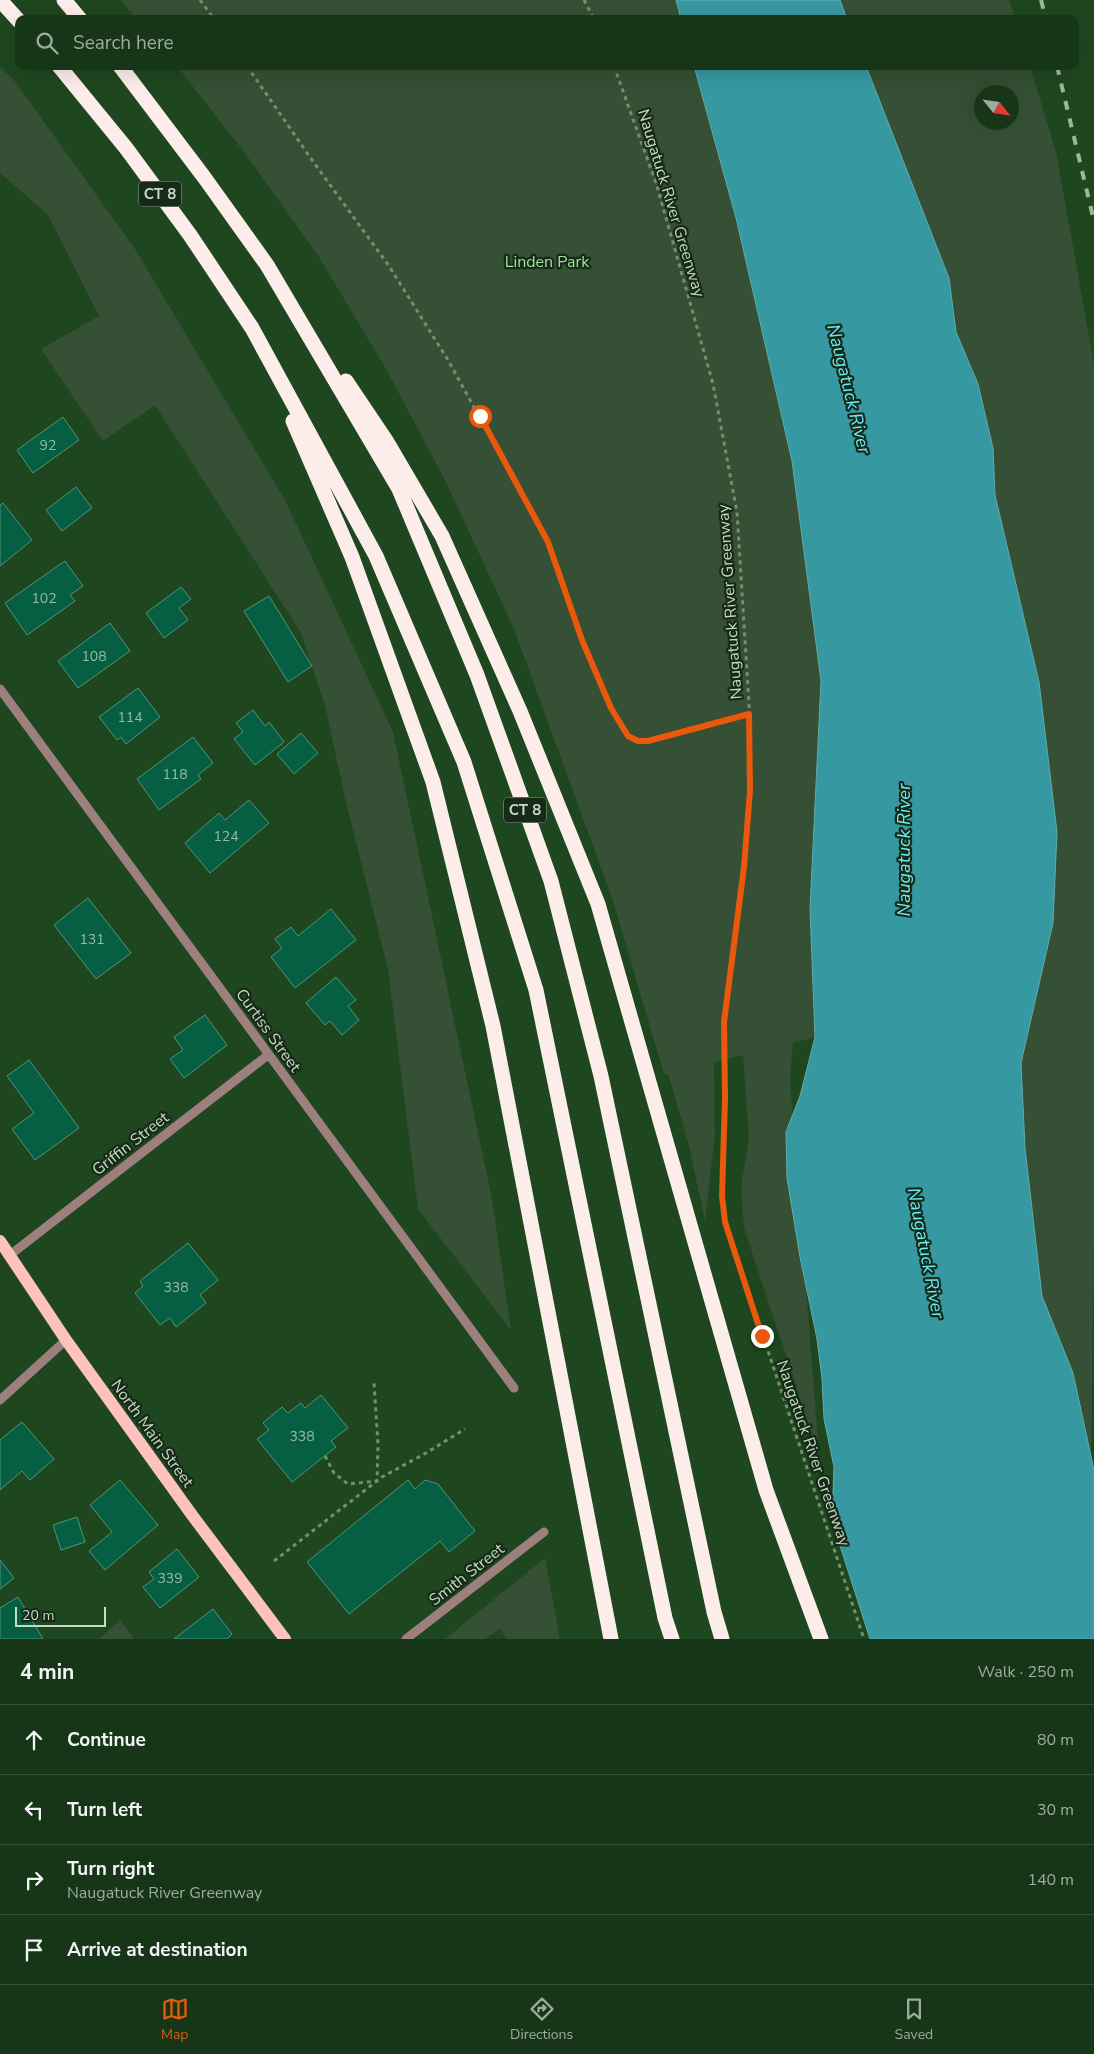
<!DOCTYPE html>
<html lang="en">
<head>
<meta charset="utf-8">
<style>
	:root { --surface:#173517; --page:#203d20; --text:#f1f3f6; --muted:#9eaba1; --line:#365036; --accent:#ea580c }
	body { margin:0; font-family:"Nunito Sans",sans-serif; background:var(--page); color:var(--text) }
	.compass { position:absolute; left:974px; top:85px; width:45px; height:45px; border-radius:50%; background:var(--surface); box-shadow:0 5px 20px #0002; rotate:120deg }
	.scale { position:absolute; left:15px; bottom:12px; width:91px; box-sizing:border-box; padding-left:5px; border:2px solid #c5dbc3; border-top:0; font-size:14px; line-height:18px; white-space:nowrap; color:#c5dbc3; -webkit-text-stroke:4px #172917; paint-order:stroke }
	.stop { position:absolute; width:15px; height:15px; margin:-11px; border:4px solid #ea580c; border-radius:50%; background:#fff }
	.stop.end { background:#ea580c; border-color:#fff; box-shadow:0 1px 5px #0008 }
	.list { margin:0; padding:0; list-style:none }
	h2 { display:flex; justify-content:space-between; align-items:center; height:65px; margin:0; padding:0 20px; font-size:21px }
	h2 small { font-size:16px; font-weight:400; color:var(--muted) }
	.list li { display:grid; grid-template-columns:32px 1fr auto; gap:15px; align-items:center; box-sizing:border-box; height:70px; padding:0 20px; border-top:1px solid var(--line) }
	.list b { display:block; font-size:19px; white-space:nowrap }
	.list p { margin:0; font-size:16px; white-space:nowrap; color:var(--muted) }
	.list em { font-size:16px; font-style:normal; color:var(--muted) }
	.icon { flex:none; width:28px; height:28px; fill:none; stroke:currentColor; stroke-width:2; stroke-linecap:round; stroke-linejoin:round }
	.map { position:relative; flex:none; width:1094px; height:1639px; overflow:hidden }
	.search { position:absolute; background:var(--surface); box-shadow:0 5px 20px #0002; left:15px; right:15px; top:15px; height:55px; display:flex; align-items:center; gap:12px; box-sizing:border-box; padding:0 18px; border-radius:10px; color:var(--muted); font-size:19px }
	.sheet { height:345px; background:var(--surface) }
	nav { display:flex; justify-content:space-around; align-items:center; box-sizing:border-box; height:70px; border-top:1px solid var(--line); background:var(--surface); font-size:14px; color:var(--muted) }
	nav a { display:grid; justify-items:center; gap:2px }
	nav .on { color:var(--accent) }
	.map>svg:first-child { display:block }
	.green { fill:#355034; fill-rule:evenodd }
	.water { fill:#3698a1; stroke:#61acab }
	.building { fill:#075f43; stroke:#539377 }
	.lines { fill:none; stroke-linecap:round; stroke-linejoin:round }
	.path { stroke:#719070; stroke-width:3; stroke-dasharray:4 4; stroke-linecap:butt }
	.minor { stroke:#9d807e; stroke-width:9 }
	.major { stroke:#fdc2be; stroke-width:12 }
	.highway { stroke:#fcedeb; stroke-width:15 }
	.rail { stroke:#9db79c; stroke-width:4; stroke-dasharray:9 9; stroke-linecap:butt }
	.route { stroke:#ea580c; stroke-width:6 }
	.labels { text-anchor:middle; stroke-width:4.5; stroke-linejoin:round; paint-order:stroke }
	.number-label { font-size:14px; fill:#96bca3 }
	.shield { fill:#172917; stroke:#91a68f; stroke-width:1 }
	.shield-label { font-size:15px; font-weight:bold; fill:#c5dbc3 }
	.street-label { font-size:16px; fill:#c5dbc3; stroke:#172917 }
	.park-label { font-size:16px; fill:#9ee49d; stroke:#172917 }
	.water-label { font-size:18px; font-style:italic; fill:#64eefb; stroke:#172917 }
</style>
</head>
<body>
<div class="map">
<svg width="1094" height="1639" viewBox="0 0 1094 1639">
	<rect width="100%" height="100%" fill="#1f471f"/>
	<!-- green -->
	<path class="green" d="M120,0h556l5,19h-544z
		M814,0h195l6,19h-191z
		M177,66h517l38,135 60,260 29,220 -11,228 5,128 -22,6 -3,37 29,375 -75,-227 -3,-42 8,-47 -6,-84 -29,7 1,73 -10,86 -17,-79 -20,-68h-4l-52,-176 -98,-269 -69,-149 -59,-111 -67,-112 -72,-101z
		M850,66h180l26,86 38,212v883l-4,281 -95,-437 -2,-643 -15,-64 -22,-52 -7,-54 -40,-103zM982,92h30v30h-30z
		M0,67l14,13 121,169 150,251 108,232 99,467 19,131 -93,-121 -30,-240 -43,-171 -20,-93 -24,-72 -146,-228 -52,36 -62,-92 58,-33 -51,-101 -48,-42z
		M545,1558l15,81h-53l-7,-10 -15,10h-40z
		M120,1620l14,19h-35z"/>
	<!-- water -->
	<path class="water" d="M676,0h164l7,19h-166z
		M694,66h172l83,212 7,54 22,52 15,64 2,47 44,187 18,150 -4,91 -32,140 4,85 17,148 31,77 21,97v169h-224l-38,-118 2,-54 -10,-48 -2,-40 -5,-40 -17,-82 -13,-79 -1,-46 14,-36 15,-59 -5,-128 11,-228 -29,-220 -56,-243z"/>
	<!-- building -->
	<path class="building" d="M63,417l16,23 -46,33 -16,-23z
		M76,487l16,21 -30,23 -16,-21z
		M3,503l29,37 -32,26v-61z
		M65,561l18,25 -13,9 5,6 -48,34 -22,-32z
		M181,587l10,12 -12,9 9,12 -24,18 -18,-25z
		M269,596l43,70 -24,16 -44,-71z
		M110,623l20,28 -52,37 -20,-27z
		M138,688l22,29 -34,27 -5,-7 -4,3 -18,-23z
		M253,710l12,16 4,-4 15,20 -29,23 -21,-26 9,-7 -7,-9z
		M301,733l17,20 -24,21 -17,-20z
		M193,737l20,26 -15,12 3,4 -42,31 -22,-31z
		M249,800l20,23 -59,50 -25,-30 34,-30 6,7z
		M88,898l43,55 -35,26 -42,-54z
		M331,909l25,31 -61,48 -24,-31 11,-9 -7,-9 16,-12 7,9z
		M336,977l20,23 -8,6 11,14 -17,15 -12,-14 -5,4 -19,-22z
		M205,1015l22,30 -43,33 -14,-19 13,-9 -9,-13z
		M29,1060l50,68 -44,32 -23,-31 22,-16 -27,-37z
		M188,1243l30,37 -18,15 6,8 -30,24 -6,-9 -10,7 -25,-32 8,-7 -3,-5z
		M321,1395l27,33 -17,13 5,6 -44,35 -35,-43 12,-9 -6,-7 19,-16 6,6 13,-10 4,5z
		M22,1422l32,37 -24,21 -8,-9 -22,19v-50z
		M120,1480l38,45 -53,45 -16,-19 23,-19 -22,-27z
		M408,1480l7,9 10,-9 13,4 37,47 -26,21 -9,-11 -91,73 -42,-52z
		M77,1517l8,25 -24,8 -8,-25z
		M177,1549l22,28 -39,31 -17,-21 11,-8 -5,-7z
		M0,1560l14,18 -14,11z
		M18,1597l25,42h-43v-31z
		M213,1609l19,25 -5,5h-53z"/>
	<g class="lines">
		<!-- path -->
		<path class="path" d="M200,0l14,19
			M584,0l10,19
			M247,66l65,94 77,106 59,94 100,182 34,98 29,69 17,27 10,5h10l101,-27
			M614,66l43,120 56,198 24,128 13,208v70l-6,77 -20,155 1,76 -3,98 3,26 139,417
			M325,1456l9,17 14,11 29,-3 1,-37 -4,-61
			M274,1561l108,-84 44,-24 39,-24"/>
		<!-- minor -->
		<path class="minor" d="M0,689l514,699
			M10,1255l258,-200
			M0,1400l66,-60
			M406,1639l138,-107"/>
		<!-- major -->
		<path class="major" d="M0,1241l66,99 126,175 93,124"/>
		<!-- highway -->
		<path class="highway" d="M0,0l19,21
			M64,0l16,19
			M59,66l67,82 64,87 62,93 124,228 88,206 72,228 129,628 7,21
			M120,66l84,111 63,88 132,224 78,186 74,206 50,195 113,536 8,27
			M346,381l41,61 55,94 78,175 78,193 168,586 55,149
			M293,421l59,136 81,225 60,244 118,613"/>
		<!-- rail -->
		<path class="rail" d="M1041,0l5,19
			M1057,66l37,155"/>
	</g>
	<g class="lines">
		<!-- route -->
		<path class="route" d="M480,416l68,126 34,98 29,68 17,28 10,5h10l101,-27 1,76 -6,77 -20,155 1,76 -3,98 3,26 37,114"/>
	</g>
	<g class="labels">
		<!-- number labels -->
		<g class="number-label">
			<text x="48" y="450">92</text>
			<text x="44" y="603">102</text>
			<text x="94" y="661">108</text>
			<text x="130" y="722">114</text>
			<text x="175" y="779">118</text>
			<text x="226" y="841">124</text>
			<text x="92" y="944">131</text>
			<text x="176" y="1292">338</text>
			<text x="302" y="1441">338</text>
			<text x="170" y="1583">339</text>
		</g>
		<!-- shield labels -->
		<g class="shield">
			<rect x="139" y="181.5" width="42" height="25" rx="4"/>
			<rect x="504" y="797.5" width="42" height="25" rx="4"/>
		</g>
		<g class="shield-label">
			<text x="160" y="199">CT 8</text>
			<text x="525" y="815">CT 8</text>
		</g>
		<!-- street labels -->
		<g class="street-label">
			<text transform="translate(672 203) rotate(73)" y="6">Naugatuck River Greenway</text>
			<text transform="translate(729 602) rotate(-94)" y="6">Naugatuck River Greenway</text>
			<text transform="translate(269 1030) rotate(54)" y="6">Curtiss Street</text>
			<text transform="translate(130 1143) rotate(-38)" y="6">Griffin Street</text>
			<text transform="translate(153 1433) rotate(54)" y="6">North Main Street</text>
			<text transform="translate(814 1453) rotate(71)" y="6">Naugatuck River Greenway</text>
			<text transform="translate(466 1574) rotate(-38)" y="6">Smith Street</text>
		</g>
		<!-- park labels -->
		<g class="park-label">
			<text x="547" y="267">Linden Park</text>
		</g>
		<!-- water labels -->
		<g class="water-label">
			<text transform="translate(849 389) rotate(76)" y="6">Naugatuck River</text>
			<text transform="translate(904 850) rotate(-90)" y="6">Naugatuck River</text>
			<text transform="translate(926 1253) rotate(79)" y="6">Naugatuck River</text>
		</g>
	</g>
</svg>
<svg class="compass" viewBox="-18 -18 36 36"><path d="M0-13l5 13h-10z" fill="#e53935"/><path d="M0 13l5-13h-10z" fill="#9eaba1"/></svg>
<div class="scale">20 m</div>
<div class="stop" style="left:480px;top:416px"></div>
<div class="stop end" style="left:762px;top:1336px"></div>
<div class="search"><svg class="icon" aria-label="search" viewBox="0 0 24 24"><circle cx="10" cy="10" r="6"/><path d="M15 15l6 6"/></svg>Search here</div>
</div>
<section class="sheet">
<h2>4 min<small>Walk · 250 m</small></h2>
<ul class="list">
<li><svg class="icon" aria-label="ahead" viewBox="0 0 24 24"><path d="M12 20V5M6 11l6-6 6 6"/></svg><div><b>Continue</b></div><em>80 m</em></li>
<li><svg class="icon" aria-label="left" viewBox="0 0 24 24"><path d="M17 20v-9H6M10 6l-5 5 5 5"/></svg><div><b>Turn left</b></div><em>30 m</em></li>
<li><svg class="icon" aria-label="right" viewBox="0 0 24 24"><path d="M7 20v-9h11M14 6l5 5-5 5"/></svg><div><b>Turn right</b><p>Naugatuck River Greenway</p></div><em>140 m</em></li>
<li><svg class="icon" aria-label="arrive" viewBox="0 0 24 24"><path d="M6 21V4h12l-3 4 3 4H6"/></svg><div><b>Arrive at destination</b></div></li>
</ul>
</section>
<nav>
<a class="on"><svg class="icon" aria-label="map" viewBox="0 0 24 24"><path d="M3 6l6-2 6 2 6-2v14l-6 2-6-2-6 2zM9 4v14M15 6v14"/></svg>Map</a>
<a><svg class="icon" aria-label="directions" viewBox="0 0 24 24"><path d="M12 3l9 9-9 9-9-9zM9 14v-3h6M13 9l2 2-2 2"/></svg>Directions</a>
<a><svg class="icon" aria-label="saved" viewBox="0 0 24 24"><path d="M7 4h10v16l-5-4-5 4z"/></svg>Saved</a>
</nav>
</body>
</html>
